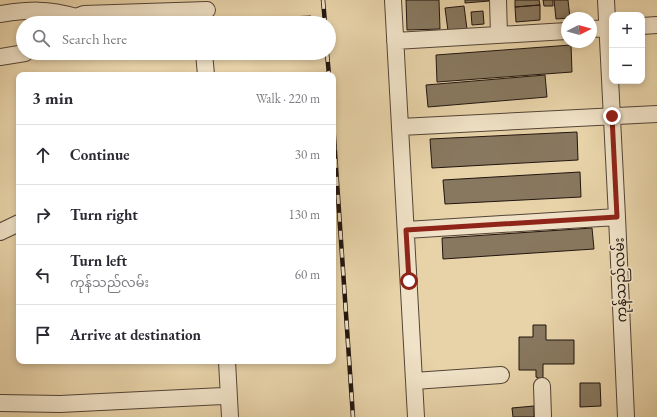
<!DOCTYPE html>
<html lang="en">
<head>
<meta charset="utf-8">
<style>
	:root { --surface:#fff; --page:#f2f2f3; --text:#2b2b33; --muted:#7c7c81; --line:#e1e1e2 }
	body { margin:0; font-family:"EB Garamond","Noto Sans Myanmar",serif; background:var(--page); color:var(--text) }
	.controls { position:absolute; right:12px; top:12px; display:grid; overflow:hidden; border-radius:8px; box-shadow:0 2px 6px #0003 }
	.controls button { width:36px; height:36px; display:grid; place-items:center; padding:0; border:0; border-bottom:1px solid var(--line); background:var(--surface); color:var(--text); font:20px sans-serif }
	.compass { position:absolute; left:561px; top:12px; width:36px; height:36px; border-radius:50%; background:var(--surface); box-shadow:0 2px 6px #0003; rotate:84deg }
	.stop { position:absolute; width:12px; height:12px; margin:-9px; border:3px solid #8f2418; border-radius:50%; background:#fff }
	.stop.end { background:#8f2418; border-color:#fff; box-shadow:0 1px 4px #0008 }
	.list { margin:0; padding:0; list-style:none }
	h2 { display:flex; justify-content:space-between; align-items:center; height:52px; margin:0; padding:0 16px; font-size:17px }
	h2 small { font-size:13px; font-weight:400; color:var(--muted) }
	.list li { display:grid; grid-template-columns:26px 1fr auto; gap:12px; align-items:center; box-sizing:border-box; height:60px; padding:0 16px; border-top:1px solid var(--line) }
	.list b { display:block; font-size:15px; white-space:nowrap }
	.list p { margin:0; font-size:13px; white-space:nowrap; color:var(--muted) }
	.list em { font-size:13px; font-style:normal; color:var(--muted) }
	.icon { flex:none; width:22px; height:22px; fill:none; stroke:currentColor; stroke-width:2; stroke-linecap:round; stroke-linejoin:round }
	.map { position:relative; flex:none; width:657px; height:417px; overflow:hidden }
	.search { position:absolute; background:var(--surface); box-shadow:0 2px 6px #0003; left:16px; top:16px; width:320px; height:44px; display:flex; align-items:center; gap:10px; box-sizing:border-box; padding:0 14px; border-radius:22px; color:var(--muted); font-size:15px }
	.panel { position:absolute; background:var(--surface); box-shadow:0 2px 6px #0003; left:16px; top:72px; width:320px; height:292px; border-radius:8px }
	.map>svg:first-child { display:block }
	.building { fill:#88785f; stroke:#21150f }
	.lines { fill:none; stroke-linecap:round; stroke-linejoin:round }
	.minor-casing { stroke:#534436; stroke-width:18 }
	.minor { stroke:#f0e2c7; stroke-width:16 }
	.rail-casing { stroke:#21150f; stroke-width:4.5 }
	.rail { stroke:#f0e2c7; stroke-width:3; stroke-dasharray:9; stroke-linecap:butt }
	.route { stroke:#8f2418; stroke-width:5 }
	.labels { text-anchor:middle; stroke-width:3.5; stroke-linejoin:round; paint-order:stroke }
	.street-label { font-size:14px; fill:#21150f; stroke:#f0e2c7 }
</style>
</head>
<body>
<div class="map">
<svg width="657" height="417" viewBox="0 0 657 417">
	<rect width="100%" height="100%" fill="#e8d3a9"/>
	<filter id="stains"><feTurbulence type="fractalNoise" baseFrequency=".005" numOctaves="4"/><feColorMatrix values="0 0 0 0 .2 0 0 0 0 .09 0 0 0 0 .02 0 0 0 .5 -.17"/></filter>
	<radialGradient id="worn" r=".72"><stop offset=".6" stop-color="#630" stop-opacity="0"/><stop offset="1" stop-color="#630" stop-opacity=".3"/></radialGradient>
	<!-- building -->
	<path class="building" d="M406,0h33l1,29 -33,1z
		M465,0h24v1l-24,2z
		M515,0h24l1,5 -25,2z
		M543,0h10v6h-9z
		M554,0h14l2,18 -14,1z
		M540,5v15l-24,2 -1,-15z
		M464,6l3,23 -19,2 -3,-23z
		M483,11l1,13 -12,1 -1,-13z
		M311,16v7h-23v-6z
		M571,45l1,27 -135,10 -1,-27z
		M545,75l2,22 -119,10 -2,-22z
		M577,132l1,28 -146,8 -2,-29z
		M580,172l1,25 -136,7 -2,-24z
		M592,228l2,21 -151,10 -1,-21z
		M533,325h13v15h28v24h-31v16l-7,-3v-7h-17v-33h14z
		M580,383h20l1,23 -21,1z
		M534,406v11h-21l-1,-9z"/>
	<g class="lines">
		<defs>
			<path id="minor" d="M393,0l23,417
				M498,0l1,35
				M606,0l11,217 9,200
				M0,14c29,-4 47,-6 76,3
				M71,23l5,-6 8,-3 123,-4
				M642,26l15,-1
				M591,29l21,-1
				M395,41l172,-10
				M204,53l2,22
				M0,57l25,-4
				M400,127l257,-13
				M406,230l211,-13
				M0,232l19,-9
				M227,361l3,56
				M414,381l87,-6
				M542,386l1,31
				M0,403l60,1 163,-8"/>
		</defs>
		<!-- minor casing -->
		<use href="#minor" class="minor-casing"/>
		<!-- minor -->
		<use href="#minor" class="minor"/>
		<defs>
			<path id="rail" d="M323,0l2,23
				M327,53l2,22
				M333,123l20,294"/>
		</defs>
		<!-- rail casing -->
		<use href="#rail" class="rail-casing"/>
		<!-- rail -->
		<use href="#rail" class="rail"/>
	</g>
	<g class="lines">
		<!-- route -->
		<path class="route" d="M409,281l-3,-51 211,-13 -5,-101"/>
	</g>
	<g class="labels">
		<!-- street labels -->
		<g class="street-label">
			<text transform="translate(620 280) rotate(-92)" y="5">ကုန်သည်လမ်း</text>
		</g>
	</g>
	<rect width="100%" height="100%" filter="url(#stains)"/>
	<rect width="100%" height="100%" fill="url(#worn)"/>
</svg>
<div class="controls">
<button>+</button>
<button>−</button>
</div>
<svg class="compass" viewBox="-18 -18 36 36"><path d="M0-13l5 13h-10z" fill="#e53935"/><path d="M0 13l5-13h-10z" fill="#7c7c81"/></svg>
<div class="stop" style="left:409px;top:281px"></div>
<div class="stop end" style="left:612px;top:116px"></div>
<div class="search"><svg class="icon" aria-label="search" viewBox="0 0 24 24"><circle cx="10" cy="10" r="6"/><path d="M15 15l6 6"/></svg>Search here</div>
<section class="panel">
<h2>3 min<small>Walk · 220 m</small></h2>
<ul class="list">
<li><svg class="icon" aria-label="ahead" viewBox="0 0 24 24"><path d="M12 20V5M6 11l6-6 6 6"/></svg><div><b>Continue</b></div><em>30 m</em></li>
<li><svg class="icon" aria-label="right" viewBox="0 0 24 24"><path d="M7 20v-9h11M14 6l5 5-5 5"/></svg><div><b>Turn right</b></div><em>130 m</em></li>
<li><svg class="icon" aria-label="left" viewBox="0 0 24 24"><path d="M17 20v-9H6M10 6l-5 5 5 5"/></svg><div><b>Turn left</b><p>ကုန်သည်လမ်း</p></div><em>60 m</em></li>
<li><svg class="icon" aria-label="arrive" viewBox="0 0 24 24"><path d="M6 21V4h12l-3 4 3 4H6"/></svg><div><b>Arrive at destination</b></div></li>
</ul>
</section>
</div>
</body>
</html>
